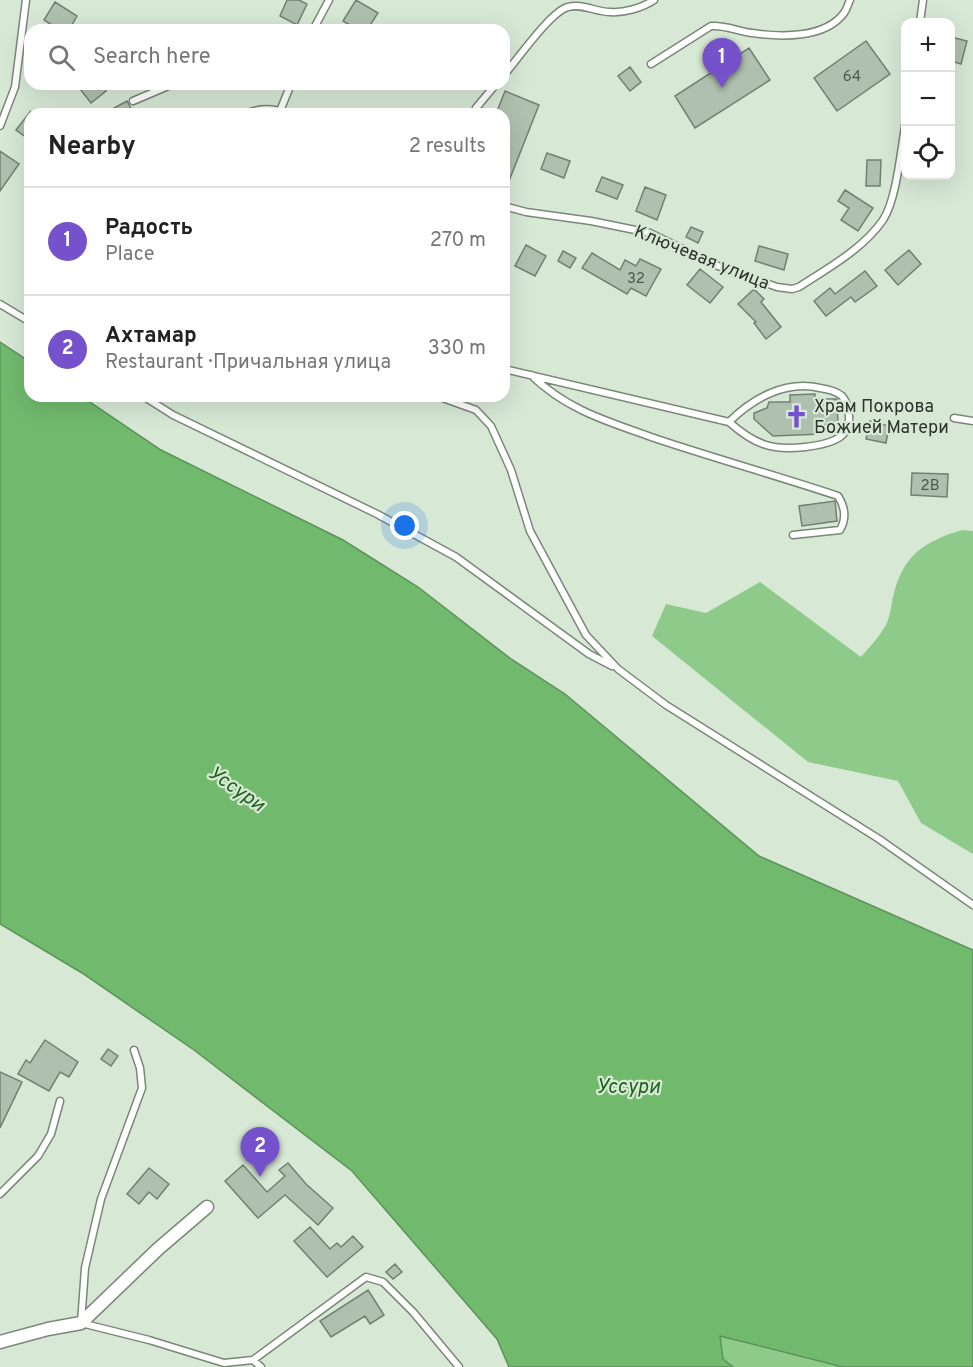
<!DOCTYPE html>
<html lang="en">
<head>
<meta charset="utf-8">
<style>
	:root { --surface:#fff; --page:#f6f6f6; --text:#222; --muted:#767676; --line:#e0e0e0; --accent:#7551cb }
	body { margin:0; font-family:Overpass,sans-serif; background:var(--page); color:var(--text) }
	.controls { position:absolute; right:18px; top:18px; display:grid; overflow:hidden; border-radius:12px; box-shadow:0 6px 24px #0002 }
	.controls button { width:54px; height:54px; display:grid; place-items:center; padding:0; border:0; border-bottom:2px solid var(--line); background:var(--surface); color:var(--text); font:30px sans-serif }
	.you { position:absolute; left:405px; top:526px; width:21px; height:21px; margin:-15px; border:4px solid #fff; border-radius:50%; background:#1a73e8; box-shadow:0 0 0 9px #1a73e833 }
	.badge { display:grid; place-items:center; width:39px; height:39px; border-radius:50%; background:var(--accent); color:#fff; font-size:20px; font-weight:700 }
	.pin { position:absolute; translate:-50% -50px; filter:drop-shadow(0 2px 3px #0008) }
	.pin::after { content:''; position:absolute; top:32px; width:21px; height:18px; background:inherit; clip-path:polygon(0 0,100% 0,50% 100%) }
	.list { margin:0; padding:0; list-style:none }
	h2 { display:flex; justify-content:space-between; align-items:center; height:78px; margin:0; padding:0 24px; font-size:26px }
	h2 small { font-size:20px; font-weight:400; color:var(--muted) }
	.list li { display:grid; grid-template-columns:39px 1fr auto; gap:18px; align-items:center; box-sizing:border-box; height:108px; padding:0 24px; border-top:2px solid var(--line) }
	.list b { display:block; font-size:22px; white-space:nowrap }
	.list p { margin:0; font-size:20px; white-space:nowrap; color:var(--muted) }
	.list em { font-size:20px; font-style:normal; color:var(--muted) }
	.icon { flex:none; width:33px; height:33px; fill:none; stroke:currentColor; stroke-width:2; stroke-linecap:round; stroke-linejoin:round }
	.map { position:relative; flex:none; width:973px; height:1367px; overflow:hidden }
	.search { position:absolute; background:var(--surface); box-shadow:0 6px 24px #0002; left:24px; top:24px; width:486px; height:66px; display:flex; align-items:center; gap:15px; box-sizing:border-box; padding:0 21px; border-radius:18px; color:var(--muted); font-size:22px }
	.panel { position:absolute; background:var(--surface); box-shadow:0 6px 24px #0002; left:24px; top:108px; width:486px; height:294px; border-radius:18px }
	.map>svg:first-child { display:block }
	.green { fill:#8ecb8b }
	.water { fill:#71ba6d; stroke:#5d925a; stroke-width:1.5 }
	.building { fill:#afc0ae; stroke:#728170; stroke-width:1.5 }
	.lines { fill:none; stroke-linecap:round; stroke-linejoin:round }
	.service-casing { stroke:#798877; stroke-width:9 }
	.minor-casing { stroke:#798877; stroke-width:15 }
	.service { stroke:#fff; stroke-width:6 }
	.minor { stroke:#fff; stroke-width:12 }
	.labels { text-anchor:middle; stroke-width:4.5; stroke-linejoin:round; paint-order:stroke }
	.number-label { font-size:15px; fill:#4e574d }
	.street-label { font-size:18px; fill:#2d342d; stroke:#d7e8d5 }
	.poi-label { font-size:18px; fill:#2d342d; stroke:#d7e8d5; text-anchor:start }
	.water-label { font-size:20px; font-style:italic; fill:#1a631a; stroke:#d7e8d5 }
</style>
</head>
<body>
<div class="map">
<svg width="973" height="1367" viewBox="0 0 973 1367">
	<rect width="100%" height="100%" fill="#d7e8d5"/>
	<!-- green -->
	<path class="green" d="M962,530l11,1v323l-52,-31 -23,-42 -90,-19 -156,-126 14,-32 40,9 54,-31 101,75c8,-9 17,-19 23,-29 6,-8 7,-22 9,-31 10,-42 30,-55 69,-67z
		M720,1336l123,31h-110l-10,-8z"/>
	<!-- water -->
	<path class="water" d="M0,342l30,20v34h51l80,54 182,90 75,47 93,72 54,35 194,162 214,94v417h-130l-123,-31 3,23 10,8h-224l-12,-28 -145,-168 -158,-121 -112,-77 -82,-49z"/>
	<!-- building -->
	<path class="building" d="M287,0h12l8,4 -10,21 -17,-9z
		M356,0l22,13 -11,17h-9l-15,-9z
		M55,2l22,14 -8,14h-9l-16,-10z
		M951,37l16,4 -6,23 -10,-3z
		M866,41l24,33 -53,37 -23,-33z
		M749,48l21,32 -75,48 -20,-32z
		M630,67l11,15 -11,9 -12,-15z
		M87,84h14l5,7 -15,12 -11,-14z
		M505,91l34,14 -34,86 -1,-77h-8z
		M127,101l7,13h-31z
		M30,112v28l-14,-10z
		M0,151l19,13 -19,27z
		M547,153l23,8 -6,17 -23,-9z
		M867,160h14l-1,26h-14z
		M602,177l21,8 -6,14 -21,-8z
		M645,187l21,8 -9,25 -21,-9z
		M845,190l28,18 -15,23 -17,-11 8,-12 -11,-7z
		M691,227l12,5 -5,11 -12,-6z
		M526,245l20,11 -11,20 -20,-10z
		M759,246l29,8 -4,16 -29,-9z
		M909,250l12,14 -23,21 -13,-15z
		M563,251l13,7 -6,10 -12,-7z
		M592,253l28,17 5,-10 11,6 4,-7 21,10 -15,27 -15,-8 -4,6 -45,-26z
		M700,269l23,18 -13,16 -23,-18z
		M865,271l12,15 -22,16 -4,-5 -25,19 -12,-15 16,-13 5,6z
		M754,289l10,10 -3,3 20,25 -15,12 -12,-16 2,-1 -18,-18z
		M815,394v5h22l1,25 -16,1v9l-49,2 -19,-17v-6l13,-5 2,-6h21v-7z
		M870,421l19,5 -3,17 -20,-4z
		M912,473l36,1 -1,23 -36,-2z
		M835,501l2,20 -35,5 -3,-20z
		M45,1040l33,22 -9,15 -9,-5 -11,19 -31,-17 8,-14 4,3z
		M108,1049l10,7 -7,10 -10,-7z
		M0,1072l22,10 -22,46z
		M288,1163l18,21 27,24 -15,17 -33,-30 -27,23 -33,-37 18,-16 24,27 18,-16 -6,-6z
		M149,1168l20,16 -12,15 -8,-7 -10,12 -12,-10z
		M310,1227l20,22 7,-6 4,4 12,-11 10,11 -36,30 -33,-36z
		M395,1264l7,8 -9,7 -7,-7z
		M368,1290l16,25 -14,9 -5,-8 -34,21 -11,-16z"/>
	<g class="lines">
		<defs>
			<path id="service" d="M920,22l3,-22
				M313,30l16,-30
				M651,64l60,-38c15,-1 26,5 41,7 28,4 73,6 92,-20 3,-4 4,-9 6,-13
				M504,75c13,-15 47,-64 64,-68 14,-4 28,5 42,5 14,1 32,-4 44,-12
				M133,101l40,-17
				M280,111l11,-27
				M245,114c14,-6 29,-6 42,0
				M474,114l2,-6 20,-24
				M0,126l15,-39 11,-87
				M504,206l22,6 65,9 59,12 68,33 59,21 15,2 7,-2c29,-19 64,-38 84,-67 14,-21 18,-73 23,-99
				M0,304l30,18
				M504,369l225,53c25,22 42,29 76,25 17,-2 46,-6 44,-30 0,-7 -2,-15 -7,-21 -6,-5 -15,-7 -22,-8 -34,-8 -67,10 -91,34
				M531,375c37,36 79,47 126,64 60,20 121,37 181,57 7,11 9,22 2,34l-47,5
				M143,396l30,19 204,99 79,43 133,97 23,12
				M437,396l39,14 15,16 20,44 19,61 56,104 32,34 48,36 213,134 94,66
				M954,418l19,3
				M134,1050l6,18 2,20 -41,111 -16,69 -4,55 68,17 75,23 29,-3 113,-83 17,5 30,30 46,55
				M0,1194l38,-38 13,-22 9,-33
				M253,1360l8,7"/>
			<path id="minor" d="M0,1342l48,-13 33,-6 77,-74 49,-42"/>
		</defs>
		<!-- service casing -->
		<use href="#service" class="service-casing"/>
		<!-- minor casing -->
		<use href="#minor" class="minor-casing"/>
		<!-- service -->
		<use href="#service" class="service"/>
		<!-- minor -->
		<use href="#minor" class="minor"/>
	</g>
	<!-- icons -->
	<defs>
		<symbol id="church-bare" viewBox="-9 -9 18 18"><path d="M-1.2-6h2.4v3.5h3.3v2.4h-3.3V6h-2.4V-.1h-3.3v-2.4h3.3Z" fill="#7551cb" stroke="#d7e8d5" stroke-width="2.5" paint-order="stroke"/></symbol>
	</defs>
	<g fill-rule="evenodd">
		<use href="#church-bare" x="780" y="400" width="33" height="33"/>
	</g>
	<g class="labels">
		<!-- number labels -->
		<g class="number-label">
			<text x="852" y="81">64</text>
			<text x="636" y="283">32</text>
			<text x="930" y="490">2В</text>
		</g>
		<!-- street labels -->
		<g class="street-label">
			<text transform="translate(702 257) rotate(22)" y="6">Ключевая улица</text>
		</g>
		<!-- poi labels -->
		<g class="poi-label">
			<text x="814" y="412">Храм Покрова<tspan x="814" dy="21">Божией Матери</tspan></text>
		</g>
		<!-- water labels -->
		<g class="water-label">
			<text transform="translate(237 788) rotate(35)" y="7">Уссури</text>
			<text x="628" y="1093">Уссури</text>
		</g>
	</g>
</svg>
<div class="controls">
<button>+</button>
<button>−</button>
<button><svg class="icon" aria-label="locate" viewBox="0 0 24 24"><circle cx="12" cy="12" r="6"/><path d="M12 2v4M12 18v4M2 12h4M18 12h4"/></svg></button>
</div>
<div class="you"></div>
<div class="pin badge" style="left:722px;top:88px">1</div>
<div class="pin badge" style="left:260px;top:1177px">2</div>
<div class="search"><svg class="icon" aria-label="search" viewBox="0 0 24 24"><circle cx="10" cy="10" r="6"/><path d="M15 15l6 6"/></svg>Search here</div>
<section class="panel">
<h2>Nearby<small>2 results</small></h2>
<ul class="list">
<li><span class="badge">1</span><div><b>Радость</b><p>Place</p></div><em>270 m</em></li>
<li><span class="badge">2</span><div><b>Ахтамар</b><p>Restaurant · Причальная улица</p></div><em>330 m</em></li>
</ul>
</section>
</div>
</body>
</html>
